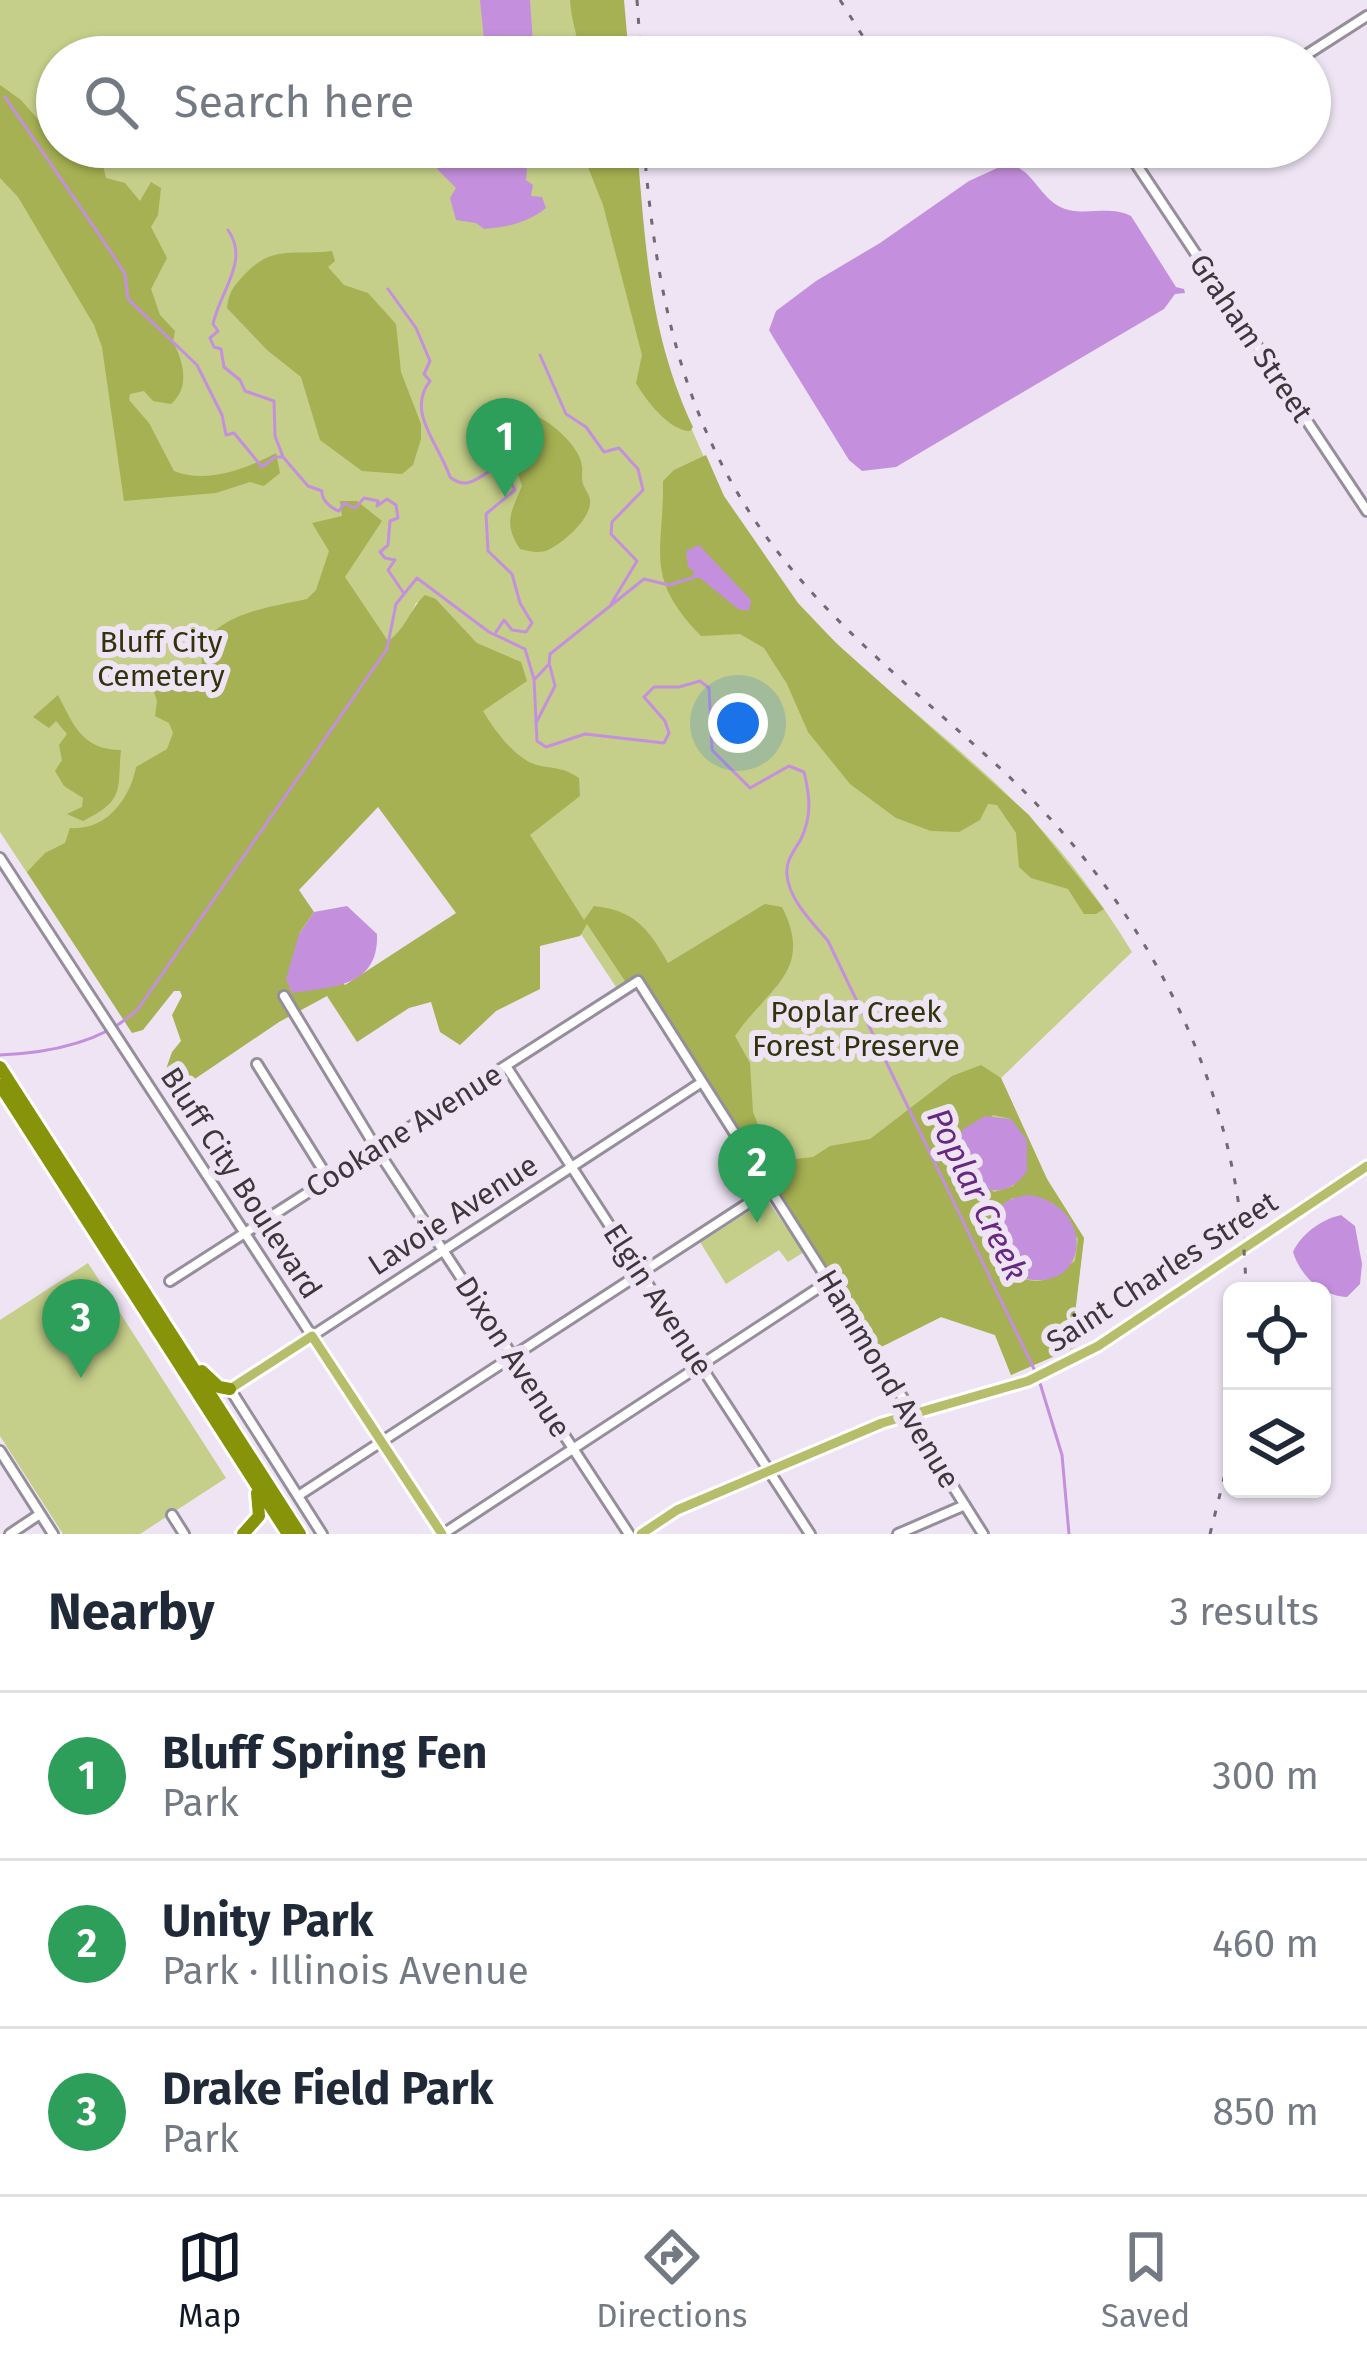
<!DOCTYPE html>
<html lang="en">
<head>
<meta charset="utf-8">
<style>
	:root { --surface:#fff; --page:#f6f6f7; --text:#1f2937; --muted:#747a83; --line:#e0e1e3; --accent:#111827 }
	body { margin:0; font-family:"Fira Sans",sans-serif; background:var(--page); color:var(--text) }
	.controls { position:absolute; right:36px; bottom:36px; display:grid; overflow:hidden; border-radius:18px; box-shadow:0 3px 9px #0004 }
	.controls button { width:108px; height:108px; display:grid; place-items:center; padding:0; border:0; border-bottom:3px solid var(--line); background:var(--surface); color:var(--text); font:60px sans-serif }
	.you { position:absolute; left:738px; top:723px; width:42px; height:42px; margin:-30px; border:9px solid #fff; border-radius:50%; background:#1a73e8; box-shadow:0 0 0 18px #1a73e833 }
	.badge { display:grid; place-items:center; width:78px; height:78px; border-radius:50%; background:var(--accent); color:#fff; font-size:39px; font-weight:700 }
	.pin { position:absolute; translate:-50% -99px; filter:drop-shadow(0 3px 6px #0008) }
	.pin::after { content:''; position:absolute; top:63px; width:42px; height:36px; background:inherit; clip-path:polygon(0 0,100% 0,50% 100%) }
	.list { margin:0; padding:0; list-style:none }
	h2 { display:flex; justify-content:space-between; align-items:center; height:156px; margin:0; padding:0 48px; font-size:51px }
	h2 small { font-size:39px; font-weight:400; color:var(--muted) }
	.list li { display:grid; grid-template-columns:78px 1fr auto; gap:36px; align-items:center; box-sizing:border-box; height:168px; padding:0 48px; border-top:3px solid var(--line) }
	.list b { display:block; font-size:45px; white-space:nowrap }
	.list p { margin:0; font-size:39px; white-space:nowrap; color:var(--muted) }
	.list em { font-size:39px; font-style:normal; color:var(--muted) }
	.icon { flex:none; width:66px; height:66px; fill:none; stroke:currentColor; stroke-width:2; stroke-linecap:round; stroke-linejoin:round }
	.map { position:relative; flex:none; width:1367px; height:1534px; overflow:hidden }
	.search { position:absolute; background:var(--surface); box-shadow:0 3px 9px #0004; left:36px; right:36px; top:36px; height:132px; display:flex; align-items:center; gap:30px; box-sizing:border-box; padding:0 42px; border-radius:66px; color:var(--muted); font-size:45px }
	.sheet { height:660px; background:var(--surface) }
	nav { display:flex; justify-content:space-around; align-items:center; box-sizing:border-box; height:168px; border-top:3px solid var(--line); background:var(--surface); font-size:33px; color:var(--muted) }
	nav a { display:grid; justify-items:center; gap:6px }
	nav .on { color:var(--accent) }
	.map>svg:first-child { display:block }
	.green { fill:#c5cf89 }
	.forest { fill:#a5b152; fill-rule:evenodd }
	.water { fill:#c490dd }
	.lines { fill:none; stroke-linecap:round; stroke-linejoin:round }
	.stream { stroke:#c490dd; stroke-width:3 }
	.minor-casing { stroke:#978e9c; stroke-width:14 }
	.major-casing { stroke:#fff; stroke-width:15 }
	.highway-casing { stroke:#fff; stroke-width:18 }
	.minor { stroke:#fff; stroke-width:8 }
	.major { stroke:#b7be6b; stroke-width:9 }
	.highway { stroke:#879309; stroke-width:12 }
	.rail { stroke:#706a73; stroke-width:3; stroke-dasharray:6 12; stroke-linecap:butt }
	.labels { text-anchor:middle; stroke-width:12; stroke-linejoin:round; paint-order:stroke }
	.street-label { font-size:30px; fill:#3b373d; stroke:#eee4f4 }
	.park-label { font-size:30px; fill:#30340b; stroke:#eee4f4 }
	.water-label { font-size:33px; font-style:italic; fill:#672882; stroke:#eee4f4 }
</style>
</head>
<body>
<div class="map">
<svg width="1367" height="1534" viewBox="0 0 1367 1534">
	<rect width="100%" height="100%" fill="#eee4f4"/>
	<!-- green -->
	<path class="green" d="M0,0h623l5,57h-571v90h579c5,50 4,106 15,155 26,109 76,226 153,309 70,73 153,131 223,203 41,42 75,89 105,138l-131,126 46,101 37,59 -11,92 3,17 -65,28 -16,-40 -54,-18 -64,32 -234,-369 -23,13 -172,-260 29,-90 -41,-44 -20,4 -13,27 -323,323 -80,-121z
		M767,1200l37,52 -16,10 -9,-12 -53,34 -26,-42z
		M88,1263l138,215 -86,56h-77l-63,-98v-116z"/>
	<!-- forest -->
	<path class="forest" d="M570,0h54l5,57h-50c0,-21 -8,-35 -9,-57z
		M0,85l21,15 36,41v6l45,14 4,17 19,5 15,18 11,-19 10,6 -3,27 -7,12 16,31 -16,31 9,26 15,16 -2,11c11,20 17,46 -2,62l-18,-3 -9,-10 -14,3 -1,6 20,23 25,48c32,13 72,-2 102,-18l4,20 -16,13 -14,-4 -34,11 -92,8 -22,-154 -8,-22 -76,-128 -18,-19z
		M580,147h57c9,101 12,186 56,280l-3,4c-20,0 -44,-30 -54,-48l6,-28 -39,-150z
		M332,251l3,10 -7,6 16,18 24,8 28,31 5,48 20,52v15l-8,26 -11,9 -40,-3 -42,-31 -19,-63 -34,-27 -40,-42c2,-16 6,-21 17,-33 29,-31 49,-19 88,-24z
		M531,414c18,5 49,32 51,52 1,6 -1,12 1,18 2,6 7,11 7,17 2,17 -28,43 -42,49 -9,4 -19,1 -28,-1 -17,-26 -9,-37 2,-63 -8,-26 -13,-41 -2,-67z
		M706,455l18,41 74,107 39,41 192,171 75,94 -8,5h-12l-16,-25 -37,-11 -12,-11 -3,-34 -19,-28 -9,-1 -8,16 -21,12 -28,-1 -35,-13 -46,-34 -42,-52 -21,-48 -23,-36 -24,-14 -39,2c-58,-60 -37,-82 -38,-155l11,-11z
		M340,501h17l25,20 -37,56 43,64c18,-12 21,-31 37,-46l11,4 41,44 44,19 6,19 -44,30c12,20 34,51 58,55 17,3 23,2 38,12l1,18 -50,39 54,85 10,-14c40,4 55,23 74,57l97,-59 17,3c33,65 -15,81 -47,129l15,27 3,49 11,28 23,20 26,-3 17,-11 40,-7 82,-63 29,-11 20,13 46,101 37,59 -11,92 3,17 -65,28 -16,-40 -54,-18 -64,32 -234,-369 -14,7 -42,-63 -7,12 -40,10v43l-44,22 -36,34 -20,-13 -9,-30 -22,6 -52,34 -30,-46 -48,26 -102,69 -12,-19 7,-20 9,-11 -9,-26 10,-19 -2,-5h-6l-31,39 -11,3 -105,-161 18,-19 20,-10 5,-15c36,3 60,-29 66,-61l31,-18 6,-16 -4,-10 -14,-7 2,-15 -6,-18 25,-14 7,17 19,-17c-7,-54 66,-61 105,-70l9,-9 13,-39 -17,-28 30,-7zM378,807l78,106 -111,72 -46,-51 15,-22 -15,-22zM993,1115l18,4 3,67 -20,6 -22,-16 -14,-29zM1012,1198l41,5 25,36 -3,22c-26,18 -34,28 -64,12l-15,-47 2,-17z
		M58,695c15,29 24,55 63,55 -4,39 5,50 -38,71l-16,-7 15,-7 1,-9 -19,-12 -9,-15 7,-11 -3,-15 8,-11 -11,-13 -7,7 -16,-11z"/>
	<!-- water -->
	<path class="water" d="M480,0h50l4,57h-40l-10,-17z
		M446,147h55l7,10h9l10,12 -1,11 7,5 -2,11 11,1 4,11c-19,15 -38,19 -62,21l-8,-6 -20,-3 -6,-22 6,-10 -19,-19z
		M1006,164c27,2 33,36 59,45 22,7 44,-4 66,7l45,71 8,2 1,4 -10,1 -11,15 -268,158 -34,4 -13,-11 -76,-123 -4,-7 7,-19 40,-30 64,-38 89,-62z
		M699,545l52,55 -2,11 -11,-2 -38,-31h-8l2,-6 -6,-5 -2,-16z
		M347,906l30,28c2,53 -44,53 -85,59l-6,-14 13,-45 15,-22z
		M985,1116l26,3 16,21v31c-32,48 -81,-4 -64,-42z
		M1030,1195c72,13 57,110 -19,79 -6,-31 -39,-73 19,-79z
		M1341,1215l14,11 7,38 -2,20 -13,13c-26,-1 -47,-22 -54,-45 8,-18 29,-33 48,-37z"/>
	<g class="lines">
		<!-- stream -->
		<path class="stream" d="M5,97l108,158 12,19 3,25 69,66 25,50 4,20 8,-2 28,34 13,-10h8l25,29 14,5c-1,8 8,17 17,20l5,-8 11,5 9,-10 14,3 -1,5 10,-7 9,6 2,13 -8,3 -2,24 -8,7 5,6 10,2 -7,10 15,22
			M228,230c22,31 -8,61 -15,94l5,7 -8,7 4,9 7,2 3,18 16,13 5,11 29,10 1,35 8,21
			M388,289l28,39 14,33 -6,13 6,7c-24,31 8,61 20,96 18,15 31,-2 48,-11l5,2 12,22 -29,24 2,37 24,23 8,29 12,20 -6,9 -14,-2 -8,-10 -8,12
			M540,355l26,59 20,13 18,25 15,-4 19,21 5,21 -31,32 -1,12 26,27 -26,43
			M535,679l14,-15 1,-10 94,-75 25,6 23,-7
			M536,723l19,-37 -5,-20
			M0,1055c47,-2 103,-12 138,-46l249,-360 9,-45 21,-26 72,54 36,17 9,30 3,62 9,6 39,-13 79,9 5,-10 -4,-12 -21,-24 10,-10h25l21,-6 9,7 3,62 38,38 39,-22 15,6c6,24 8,44 -3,67 -6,11 -16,22 -14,36 2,25 26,48 41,66l207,430
			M1039,1380l23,75 7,79"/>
		<defs>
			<path id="minor" d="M1303,57l64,-41
				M1163,147l-27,17 231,347
				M0,858l312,478 390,-254
				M284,996l92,152 253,386
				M257,1064l71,114
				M506,1066l304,468
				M170,1281l468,-300 268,422 7,20 70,111
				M230,1389l92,145
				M0,1451l53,83
				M298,1496l472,-307
				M172,1515l12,19
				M10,1534l30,-20
				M443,1534l386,-253
				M898,1534l67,-29"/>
			<path id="major" d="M230,1389l82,-53 130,198
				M641,1534l36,-24 205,-87 146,-42 70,-35 269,-180"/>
			<path id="highway" d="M0,1067l300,467
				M0,1085l288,449
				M202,1371l17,16 11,2
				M243,1534l16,-18 -2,-23"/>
		</defs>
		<!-- minor casing -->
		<use href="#minor" class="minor-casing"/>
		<!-- major casing -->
		<use href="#major" class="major-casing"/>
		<!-- highway casing -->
		<use href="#highway" class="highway-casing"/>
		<!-- minor -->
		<use href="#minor" class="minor"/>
		<!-- major -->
		<use href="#major" class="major"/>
		<!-- highway -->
		<use href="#highway" class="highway"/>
		<!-- rail -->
		<path class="rail" d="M637,0l4,57
			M840,0l36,57
			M644,147c11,136 35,263 114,378 66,96 160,167 244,245 146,136 240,319 244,521
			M1210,1534l22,-88"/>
	</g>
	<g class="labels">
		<!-- street labels -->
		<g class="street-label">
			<text transform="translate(1251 338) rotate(56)" y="10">Graham Street</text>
			<text transform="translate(404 1131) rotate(-32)" y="10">Cookane Avenue</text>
			<text transform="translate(241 1183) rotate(57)" y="10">Bluff City Boulevard</text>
			<text transform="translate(453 1215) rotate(-33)" y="10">Lavoie Avenue</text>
			<text transform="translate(1162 1272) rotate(-33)" y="10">Saint Charles Street</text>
			<text transform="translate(658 1300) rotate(57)" y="10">Elgin Avenue</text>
			<text transform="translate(513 1357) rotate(57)" y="10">Dixon Avenue</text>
			<text transform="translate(888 1379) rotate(59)" y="10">Hammond Avenue</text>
		</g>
		<!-- park labels -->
		<g class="park-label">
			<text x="161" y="652">Bluff City<tspan x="161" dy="34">Cemetery</tspan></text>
			<text x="856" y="1022">Poplar Creek<tspan x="856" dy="34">Forest Preserve</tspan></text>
		</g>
		<!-- water labels -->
		<g class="water-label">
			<text transform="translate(978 1194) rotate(64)" y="12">Poplar Creek</text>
		</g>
	</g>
</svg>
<div class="controls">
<button><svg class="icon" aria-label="locate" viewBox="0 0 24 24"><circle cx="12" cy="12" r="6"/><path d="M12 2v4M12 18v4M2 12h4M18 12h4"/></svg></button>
<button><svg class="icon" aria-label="layers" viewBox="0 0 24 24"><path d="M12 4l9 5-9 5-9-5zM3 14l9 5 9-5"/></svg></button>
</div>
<div class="you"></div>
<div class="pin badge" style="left:505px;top:497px;background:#2e9e5b">1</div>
<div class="pin badge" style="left:757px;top:1223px;background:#2e9e5b">2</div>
<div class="pin badge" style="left:81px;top:1378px;background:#2e9e5b">3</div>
<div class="search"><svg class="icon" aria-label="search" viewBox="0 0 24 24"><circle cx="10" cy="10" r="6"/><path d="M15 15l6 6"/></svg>Search here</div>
</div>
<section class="sheet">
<h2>Nearby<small>3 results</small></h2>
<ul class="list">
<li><span class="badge" style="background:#2e9e5b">1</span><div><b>Bluff Spring Fen</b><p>Park</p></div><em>300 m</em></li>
<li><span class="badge" style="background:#2e9e5b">2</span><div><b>Unity Park</b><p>Park · Illinois Avenue</p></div><em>460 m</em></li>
<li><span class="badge" style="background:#2e9e5b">3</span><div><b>Drake Field Park</b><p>Park</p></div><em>850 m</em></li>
</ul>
</section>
<nav>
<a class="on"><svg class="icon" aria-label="map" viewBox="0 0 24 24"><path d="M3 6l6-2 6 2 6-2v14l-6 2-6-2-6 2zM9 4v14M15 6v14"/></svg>Map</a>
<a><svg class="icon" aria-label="directions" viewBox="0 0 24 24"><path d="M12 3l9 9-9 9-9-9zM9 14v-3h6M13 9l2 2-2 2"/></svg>Directions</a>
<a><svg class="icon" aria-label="saved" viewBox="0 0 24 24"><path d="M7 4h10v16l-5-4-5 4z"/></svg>Saved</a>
</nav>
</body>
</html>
